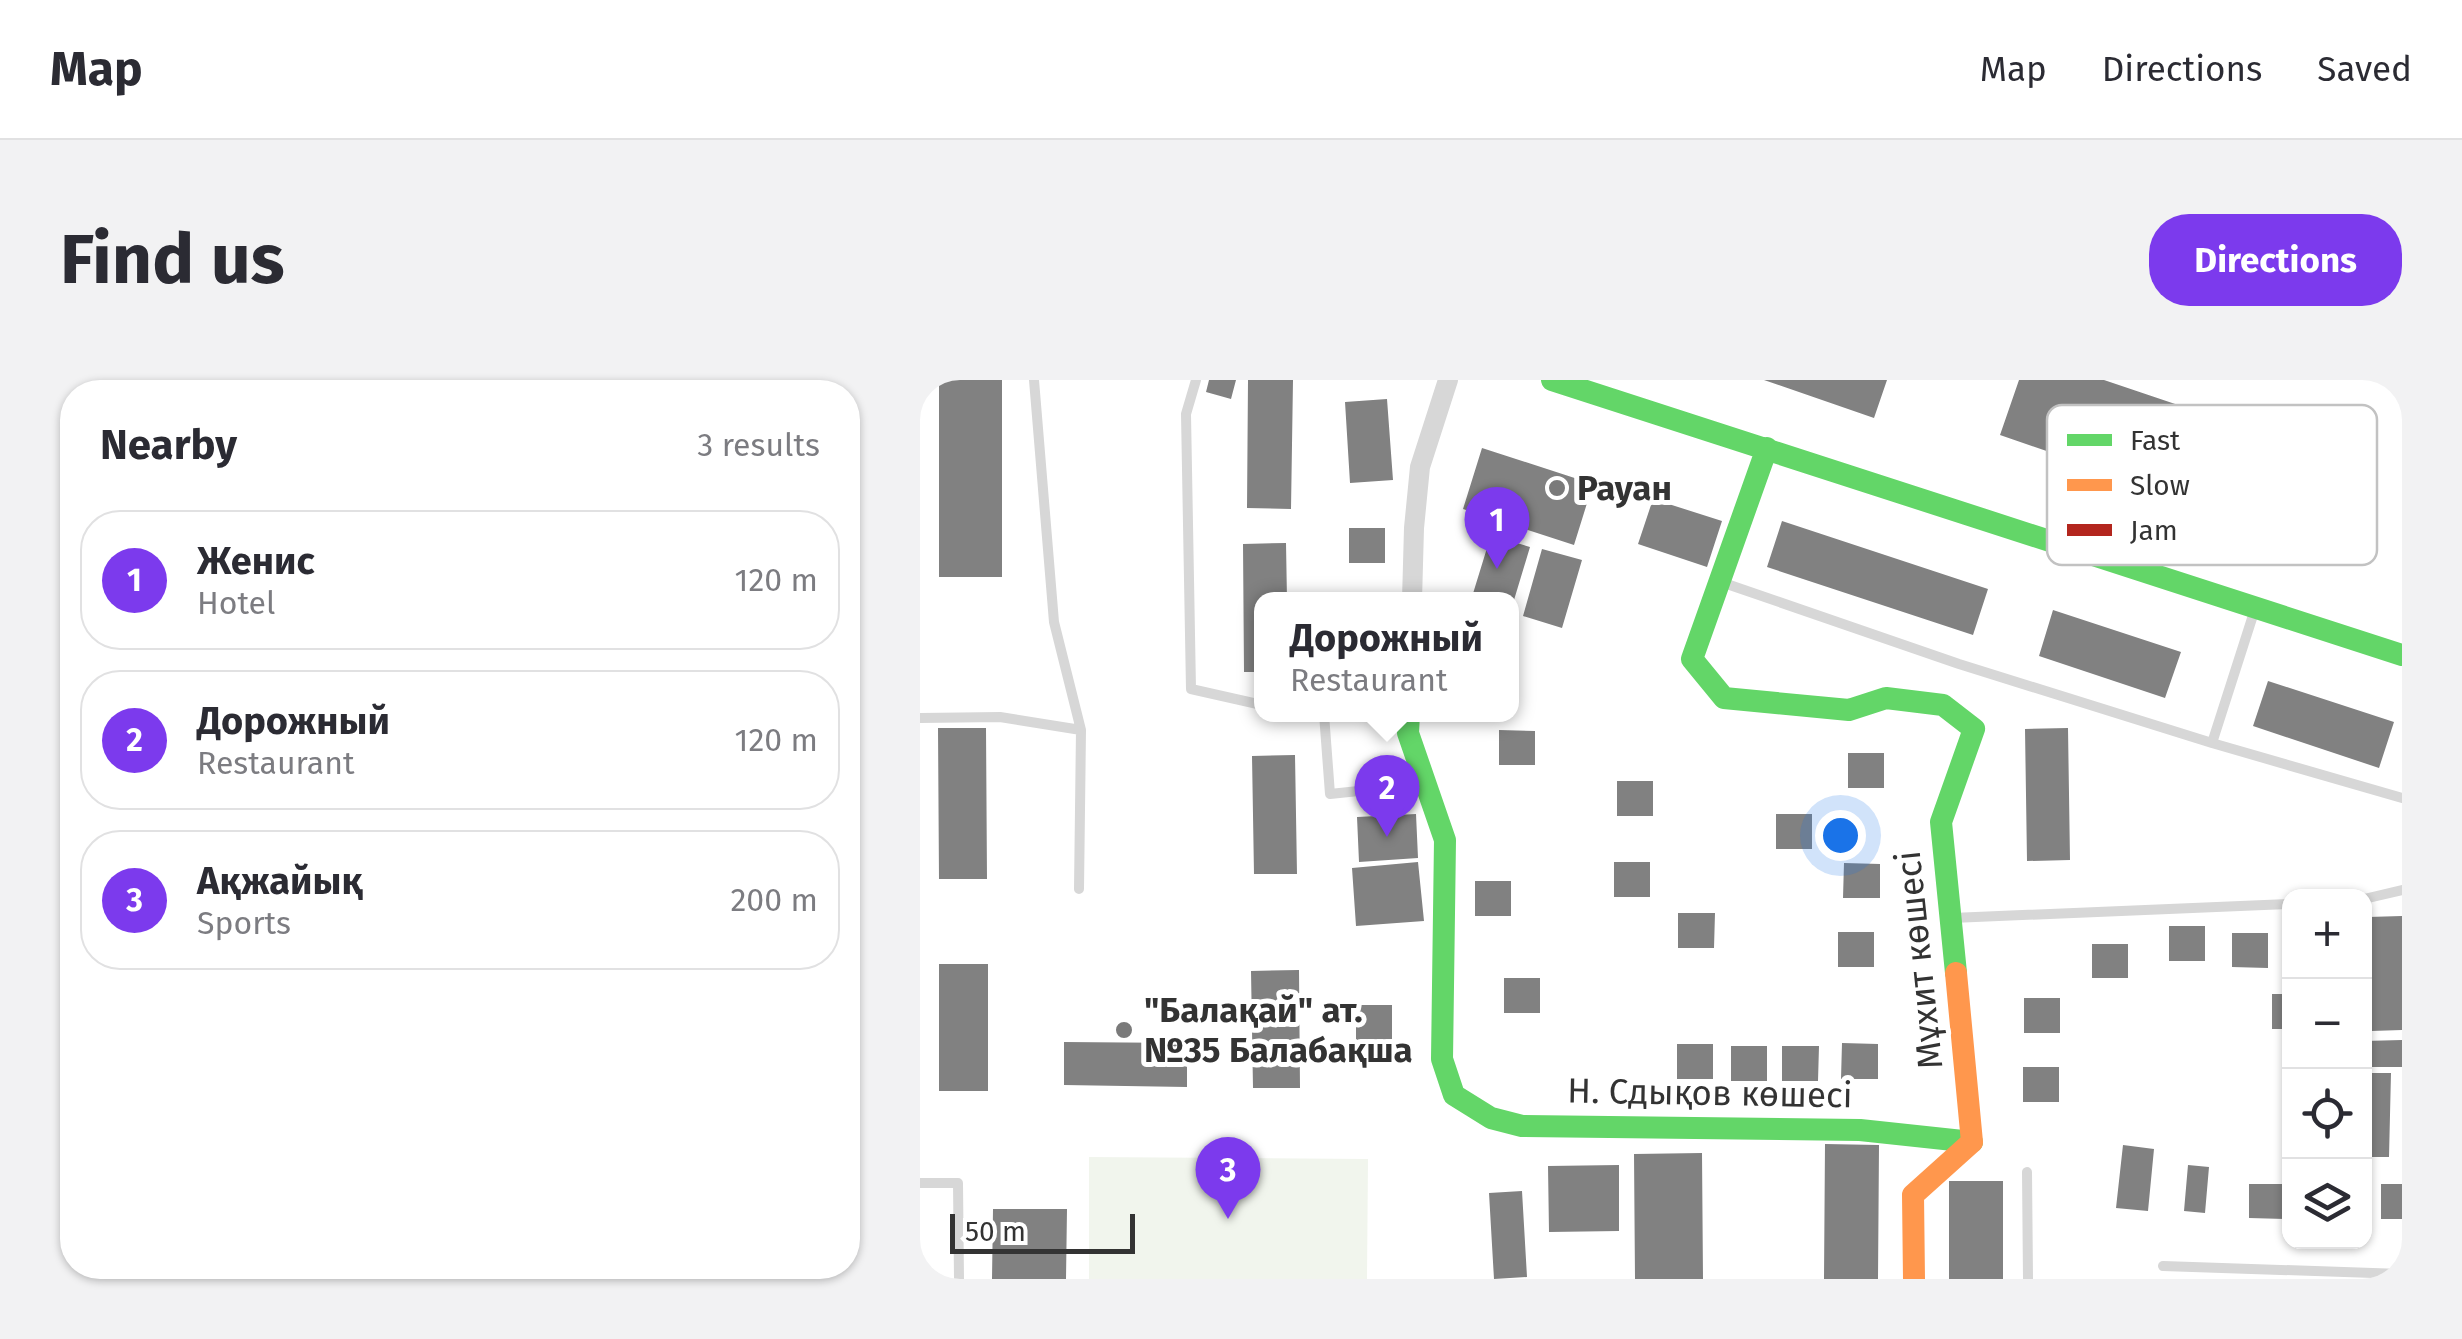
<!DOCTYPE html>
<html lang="en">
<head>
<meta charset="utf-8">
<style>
	:root { --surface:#fff; --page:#f2f2f3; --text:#2b2b33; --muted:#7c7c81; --line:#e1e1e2; --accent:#7c3aed }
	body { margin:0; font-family:"Fira Sans",sans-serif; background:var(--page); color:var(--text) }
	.controls { position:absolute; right:30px; bottom:30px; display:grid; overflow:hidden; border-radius:20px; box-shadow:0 2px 8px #0004 }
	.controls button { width:90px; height:90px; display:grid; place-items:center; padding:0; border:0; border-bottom:2px solid var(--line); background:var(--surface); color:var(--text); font:50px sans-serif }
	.scale { position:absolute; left:30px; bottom:25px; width:185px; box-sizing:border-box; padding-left:10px; border:5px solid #333; border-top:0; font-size:28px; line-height:35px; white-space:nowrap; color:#333; -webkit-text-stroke:8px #fff; paint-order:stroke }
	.you { position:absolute; left:920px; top:455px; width:35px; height:35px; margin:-25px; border:8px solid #fff; border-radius:50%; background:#1a73e8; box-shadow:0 0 0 15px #1a73e833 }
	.badge { display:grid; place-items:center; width:65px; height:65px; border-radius:50%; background:var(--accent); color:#fff; font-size:32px; font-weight:700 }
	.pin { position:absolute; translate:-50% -82px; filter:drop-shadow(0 2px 5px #0008) }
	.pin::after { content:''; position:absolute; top:52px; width:35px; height:30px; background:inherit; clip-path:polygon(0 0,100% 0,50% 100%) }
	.popup { position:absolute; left:334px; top:212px; width:265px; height:130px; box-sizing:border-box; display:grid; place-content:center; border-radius:20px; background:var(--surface); filter:drop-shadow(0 2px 8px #0005); font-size:32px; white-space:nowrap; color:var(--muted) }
	.popup b { font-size:38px; color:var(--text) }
	.popup::after { content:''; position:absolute; left:50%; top:100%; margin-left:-20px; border:20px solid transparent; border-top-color:var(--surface) }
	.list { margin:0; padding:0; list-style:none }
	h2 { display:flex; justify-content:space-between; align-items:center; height:130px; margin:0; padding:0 40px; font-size:42px }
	h2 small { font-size:32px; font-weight:400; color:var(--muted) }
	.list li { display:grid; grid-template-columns:65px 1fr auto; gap:30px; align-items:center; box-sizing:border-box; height:140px; margin:0 20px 20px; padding:0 20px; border:2px solid var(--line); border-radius:40px }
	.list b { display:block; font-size:38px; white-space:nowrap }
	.list p { margin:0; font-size:32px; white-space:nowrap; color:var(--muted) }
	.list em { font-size:32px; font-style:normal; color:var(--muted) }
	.icon { flex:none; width:55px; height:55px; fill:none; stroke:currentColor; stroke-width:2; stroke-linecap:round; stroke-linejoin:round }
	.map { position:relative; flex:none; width:1482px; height:899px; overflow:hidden; border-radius:40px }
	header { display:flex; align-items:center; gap:60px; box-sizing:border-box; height:140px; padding:0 50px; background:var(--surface); border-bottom:2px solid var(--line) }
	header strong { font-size:48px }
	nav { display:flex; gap:55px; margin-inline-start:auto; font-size:35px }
	.intro { display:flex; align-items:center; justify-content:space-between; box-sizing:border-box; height:240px; padding:0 60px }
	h1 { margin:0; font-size:70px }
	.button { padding:25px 45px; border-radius:40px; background:var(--accent); color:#fff; font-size:35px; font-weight:700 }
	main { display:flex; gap:60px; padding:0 60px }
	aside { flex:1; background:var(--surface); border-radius:40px; box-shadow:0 2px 8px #0004 }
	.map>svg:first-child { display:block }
	.green { fill:#f1f5ed }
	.building { fill:#818181 }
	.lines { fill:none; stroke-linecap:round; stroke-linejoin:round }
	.lane { stroke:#d7d7d7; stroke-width:10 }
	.street { stroke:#d7d7d7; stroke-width:20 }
	.fast { stroke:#63d668; stroke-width:22 }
	.slow { stroke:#ff974d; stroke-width:22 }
	.poi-dot { fill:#7a7a7a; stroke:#fff; stroke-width:4 }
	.labels { text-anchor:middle; stroke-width:10; stroke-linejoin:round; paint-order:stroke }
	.poi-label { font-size:35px; font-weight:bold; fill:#333; stroke:#fff; text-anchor:start }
	.street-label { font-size:35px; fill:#333; stroke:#fff }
	.key { fill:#fff; stroke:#c2c2c2; stroke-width:2.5 }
	.key-label { font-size:28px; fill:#333 }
</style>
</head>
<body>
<header>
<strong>Map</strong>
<nav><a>Map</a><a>Directions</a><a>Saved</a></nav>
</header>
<div class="intro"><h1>Find us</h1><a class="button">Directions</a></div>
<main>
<aside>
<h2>Nearby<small>3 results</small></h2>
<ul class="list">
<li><span class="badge">1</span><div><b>Женис</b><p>Hotel</p></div><em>120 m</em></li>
<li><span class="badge">2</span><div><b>Дорожный</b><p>Restaurant</p></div><em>120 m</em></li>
<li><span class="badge">3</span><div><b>Ақжайық</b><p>Sports</p></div><em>200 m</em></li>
</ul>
</aside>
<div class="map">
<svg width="1482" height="899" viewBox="0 0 1482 899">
	<rect width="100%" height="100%" fill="#fff"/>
	<!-- green -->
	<path class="green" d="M169,777l279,2 -1,120h-278z"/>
	<!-- building -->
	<path class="building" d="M19,0h63v197h-63z
		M289,0h27l-5,19 -25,-7z
		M328,0h45l-2,129 -44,-1z
		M844,0h123l-13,38z
		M1099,0h85l83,28 -27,82 -160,-55z
		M467,19l6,81 -43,3 -5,-81z
		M1260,62l110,39 -16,46 -110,-38z
		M562,68l111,36 -19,61 -111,-36z
		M733,119l69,22 -15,46 -69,-23z
		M862,141l206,68 -15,46 -206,-68z
		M429,148h36v35h-36z
		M571,155l39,12 -16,53h-43z
		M366,163l1,57h-25v72h-18l-1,-128z
		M622,169l40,11 -20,68 -39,-12z
		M1133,230l128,42 -16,46 -126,-42z
		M1348,301l126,41 -15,46 -126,-42z
		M18,348h48l1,151h-48z
		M1148,348l2,132 -43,1 -2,-132z
		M579,350l36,1v34h-36z
		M928,373h36v35h-36z
		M375,375l2,119h-43l-2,-118z
		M697,401h36v35h-36z
		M496,434l2,44 -59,4 -2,-45z
		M856,434h36v35h-36z
		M498,482l6,59 -68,5 -4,-58z
		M694,482h36v35h-36z
		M924,483l36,1v34h-37z
		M555,501h36v35h-36z
		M758,533h37l-1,35h-36z
		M1482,536v114l-31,1 -3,-114z
		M1249,546h36v35h-36z
		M918,552h36v35h-36z
		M1312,553h36v35l-36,-1z
		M1172,564h36v34h-36z
		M19,584h49v127h-49z
		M379,590l1,118h-47l-2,-117z
		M584,598h36v35h-36z
		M1352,614h18v35h-18z
		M1104,618h36v35h-36z
		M436,625h36v35h-36z
		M1482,660v27h-38v-26z
		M144,662l123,1v44l-123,-2z
		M922,663l36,1v35h-37z
		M757,664h36v35h-36z
		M811,666h36v35h-36z
		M862,666h37l-1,35h-36z
		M1103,687h36v35h-36z
		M1444,693h27l-2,84h-25z
		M905,764l54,1 -1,134h-54z
		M1203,765l31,4 -6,62 -32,-3z
		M782,773l1,126h-68l-1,-125z
		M699,785v66l-70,1 -1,-66z
		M1268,785l21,2 -4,46 -21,-2z
		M1029,801h54v98h-54z
		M1329,804h36v35l-36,-1z
		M1461,804h21v35h-21z
		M602,811l5,86 -33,2 -5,-86z
		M73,829h74l-1,70h-74z"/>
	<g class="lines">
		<!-- lane -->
		<path class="lane" d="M114,0l20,242 27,108
			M276,0l-10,34 5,275 71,16
			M801,202l238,82 253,79 43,-134
			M404,334l6,80 95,-10
			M0,338l80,-1 81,13 -2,159
			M1292,363l190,55
			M1444,519l38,-9
			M1032,538l338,-14
			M1107,792l1,107
			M0,803h38l1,96
			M1243,886l239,8"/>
		<!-- street -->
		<path class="street" d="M492,220l2,-72 6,-61 28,-87"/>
		<!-- fast -->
		<path class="fast" d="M632,0l850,275
			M847,68l-75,211 32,39 125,12 37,-12 57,7 31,24 -33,93 15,151
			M489,334l-1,19 37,107 -3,219 12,36 37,23 31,8 338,4 112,12"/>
		<!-- slow -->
		<path class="slow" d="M994,899l-1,-84 59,-53 -16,-169"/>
	</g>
	<!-- markers -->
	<g class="poi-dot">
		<circle cx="637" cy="108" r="10"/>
		<circle cx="204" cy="650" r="10"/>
	</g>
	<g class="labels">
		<!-- poi labels -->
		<g class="poi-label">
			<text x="657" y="120">Рауан</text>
			<text x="224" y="642">"Балақай" ат.<tspan x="224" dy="40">№35 Балабақша</tspan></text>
		</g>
		<!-- street labels -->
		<g class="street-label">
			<text transform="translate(999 580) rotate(-96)" y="12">Мұхит көшесі</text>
			<text transform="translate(790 713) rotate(1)" y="12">Н. Сдықов көшесі</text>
		</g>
	</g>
	<!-- legend -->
	<rect x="1127" y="25" width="330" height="160" rx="15" class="key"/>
	<rect x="1147" y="54" width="45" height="12" fill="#63d668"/>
	<rect x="1147" y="99" width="45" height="12" fill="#ff974d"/>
	<rect x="1147" y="144" width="45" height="12" fill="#b3261e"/>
	<g class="key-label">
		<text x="1210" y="70">Fast</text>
		<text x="1210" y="115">Slow</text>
		<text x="1210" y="160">Jam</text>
	</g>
</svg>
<div class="controls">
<button>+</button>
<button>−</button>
<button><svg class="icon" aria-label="locate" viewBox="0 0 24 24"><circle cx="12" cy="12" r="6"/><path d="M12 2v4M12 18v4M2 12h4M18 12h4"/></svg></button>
<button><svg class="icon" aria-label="layers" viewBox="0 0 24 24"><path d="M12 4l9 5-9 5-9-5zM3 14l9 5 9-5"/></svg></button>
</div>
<div class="scale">50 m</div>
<div class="you"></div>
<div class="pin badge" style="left:577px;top:189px">1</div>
<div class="pin badge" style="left:467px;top:457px">2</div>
<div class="popup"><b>Дорожный</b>Restaurant</div>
<div class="pin badge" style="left:308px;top:839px">3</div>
</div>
</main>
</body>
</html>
